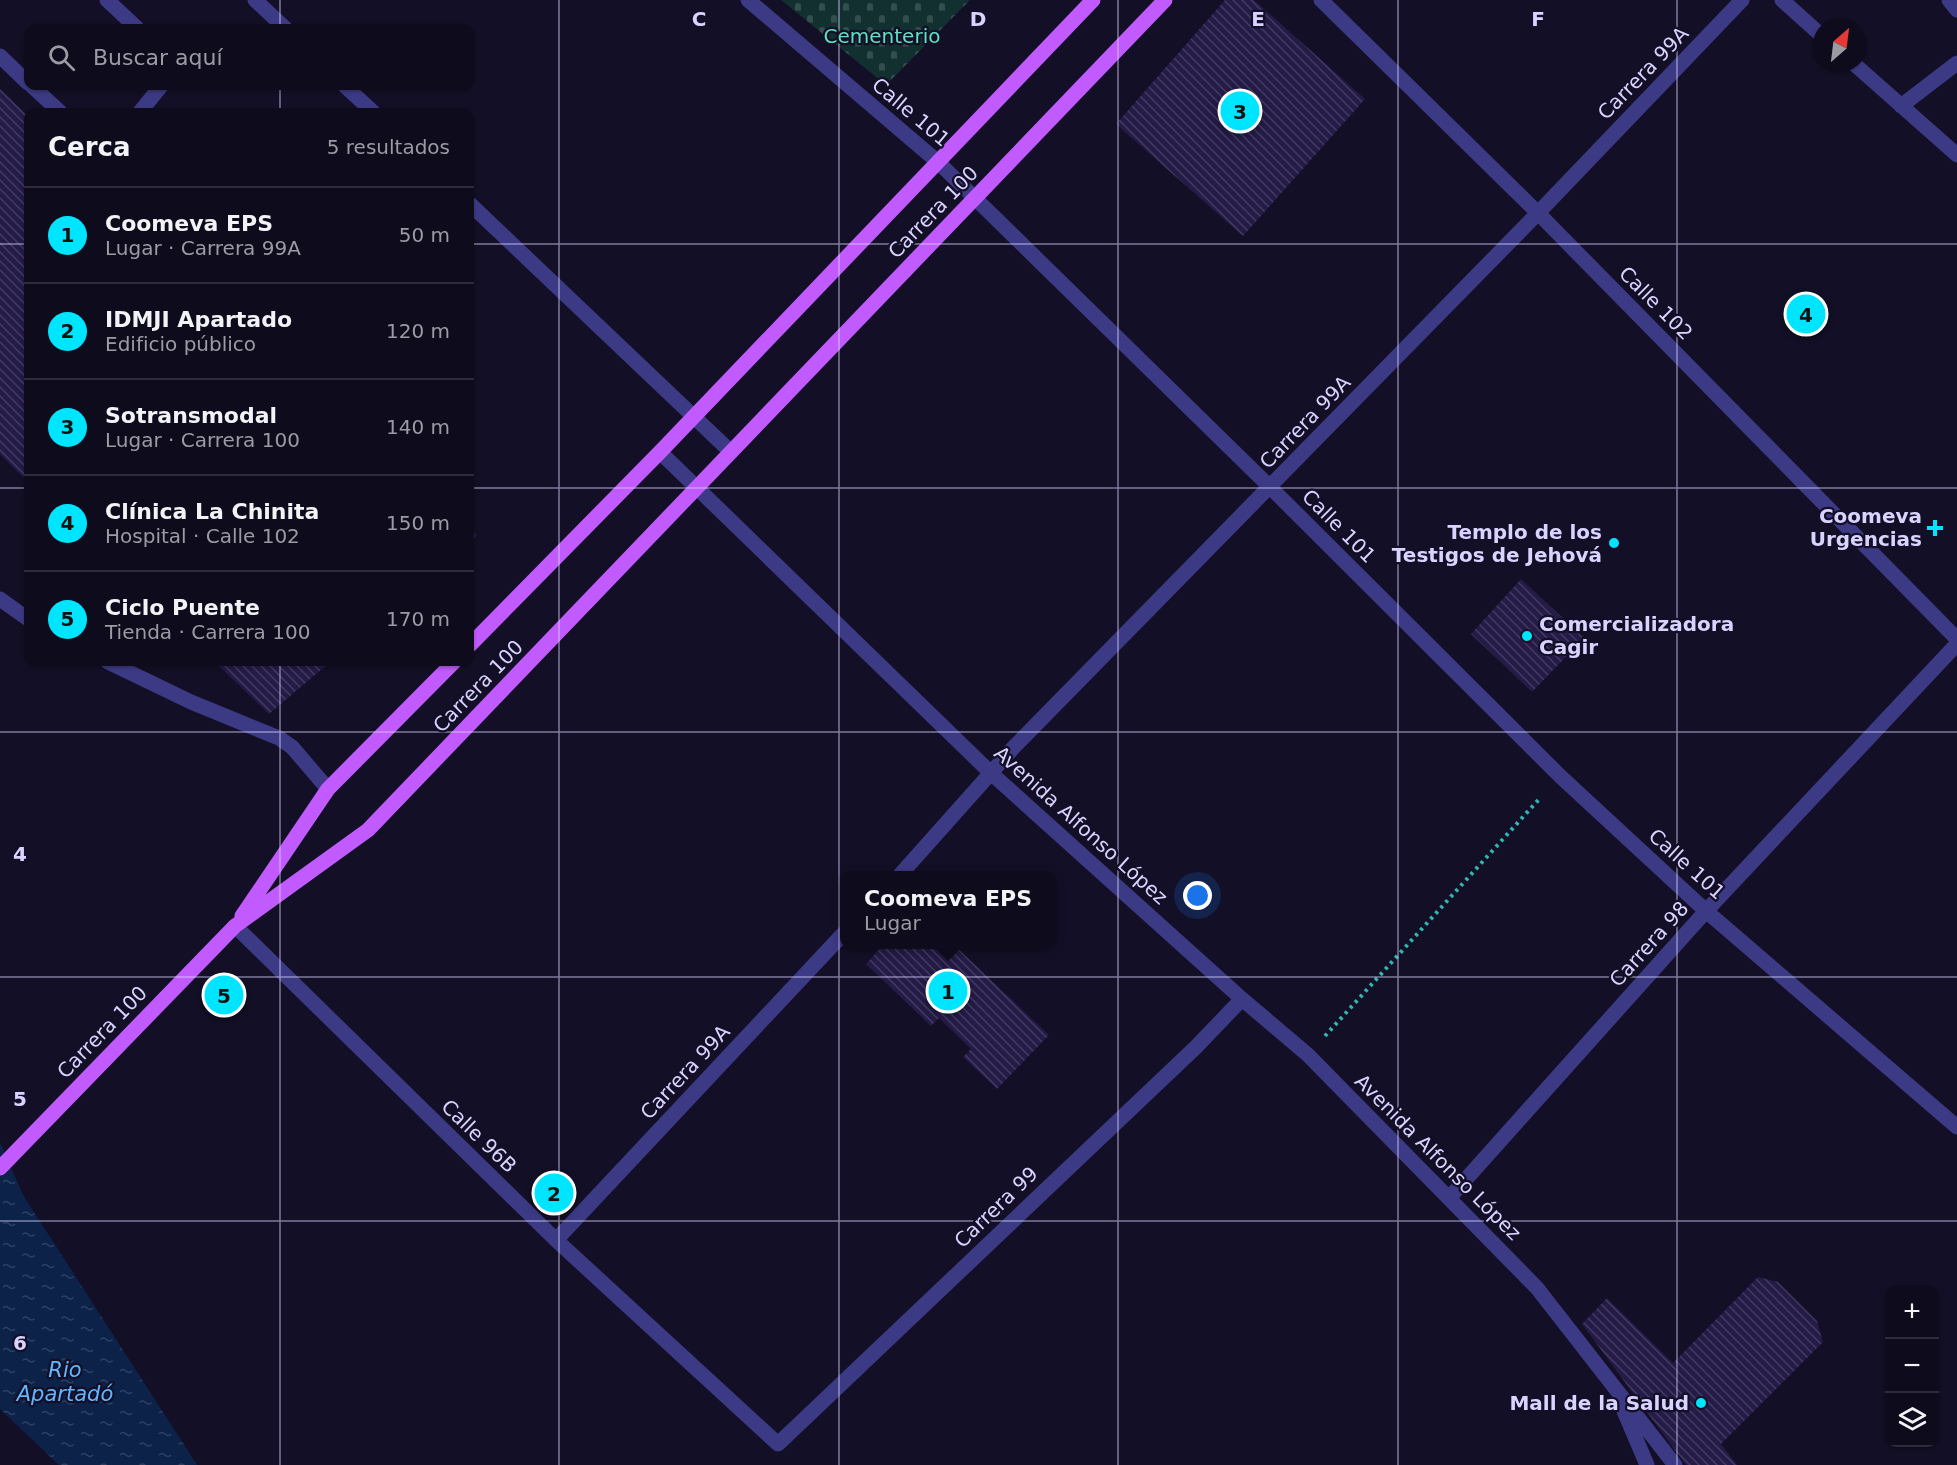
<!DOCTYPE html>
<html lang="es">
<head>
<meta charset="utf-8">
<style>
	:root { --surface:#0e0b1c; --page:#1c1929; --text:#f1f3f6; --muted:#9b9ba3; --line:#2e2b3b; --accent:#00e5ff }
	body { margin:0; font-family:"DejaVu Sans",sans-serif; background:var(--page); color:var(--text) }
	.controls { position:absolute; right:18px; bottom:18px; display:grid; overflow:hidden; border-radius:12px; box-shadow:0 2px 4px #0004 }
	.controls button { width:54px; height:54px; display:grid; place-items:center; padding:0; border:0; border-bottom:2px solid var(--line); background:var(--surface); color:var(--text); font:30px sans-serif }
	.compass { position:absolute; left:1813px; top:18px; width:54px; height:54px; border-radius:50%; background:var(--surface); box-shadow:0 2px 4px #0004; rotate:28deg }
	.you { position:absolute; left:1198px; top:896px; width:21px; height:21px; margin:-15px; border:4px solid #fff; border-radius:50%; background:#1a73e8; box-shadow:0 0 0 9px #1a73e833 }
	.badge { display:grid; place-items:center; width:39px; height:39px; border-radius:50%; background:var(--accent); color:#111; font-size:20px; font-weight:700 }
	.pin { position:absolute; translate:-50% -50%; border:3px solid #fff; box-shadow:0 2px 6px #0006 }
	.popup { position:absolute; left:840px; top:871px; width:216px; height:78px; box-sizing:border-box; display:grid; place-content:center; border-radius:12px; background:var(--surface); filter:drop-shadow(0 2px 4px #0005); font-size:20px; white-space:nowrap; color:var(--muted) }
	.popup b { font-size:22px; color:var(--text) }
	.popup::after { content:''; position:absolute; left:50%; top:100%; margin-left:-12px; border:12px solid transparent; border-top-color:var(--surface) }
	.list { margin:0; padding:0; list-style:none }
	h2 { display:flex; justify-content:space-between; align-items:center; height:78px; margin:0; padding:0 24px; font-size:26px }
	h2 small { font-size:20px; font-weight:400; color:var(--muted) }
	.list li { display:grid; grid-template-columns:39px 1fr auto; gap:18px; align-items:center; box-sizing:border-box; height:96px; padding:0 24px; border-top:2px solid var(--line) }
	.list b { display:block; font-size:22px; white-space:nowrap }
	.list p { margin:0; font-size:20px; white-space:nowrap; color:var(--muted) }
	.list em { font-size:20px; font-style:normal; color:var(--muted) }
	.icon { flex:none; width:33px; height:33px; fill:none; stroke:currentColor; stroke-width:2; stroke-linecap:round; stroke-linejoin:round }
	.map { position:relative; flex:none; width:1957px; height:1465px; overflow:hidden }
	.search { position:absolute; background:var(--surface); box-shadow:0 2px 4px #0004; left:24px; top:24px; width:450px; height:66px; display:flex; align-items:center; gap:15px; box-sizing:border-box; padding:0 21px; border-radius:12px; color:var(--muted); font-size:22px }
	.panel { position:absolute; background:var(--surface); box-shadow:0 2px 4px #0004; left:24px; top:108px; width:450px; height:558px; border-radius:12px }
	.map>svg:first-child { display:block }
	.cemetery { fill:url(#cemetery-stones) }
	.water { fill:url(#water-ripples) }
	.building { fill:url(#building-back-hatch) }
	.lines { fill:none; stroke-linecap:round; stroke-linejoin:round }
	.path { stroke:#2fb8b0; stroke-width:4; stroke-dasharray:3 4.5; stroke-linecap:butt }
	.minor { stroke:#3d3a85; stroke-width:15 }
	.major { stroke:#c25bff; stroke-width:15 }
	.grid { fill:none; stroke:#d9d4ff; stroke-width:1.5; stroke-opacity:0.55 }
	.poi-dot { fill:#00e5ff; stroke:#130f26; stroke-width:2 }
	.labels { text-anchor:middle; stroke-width:4.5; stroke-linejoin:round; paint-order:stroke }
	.park-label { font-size:20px; fill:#5fe0c0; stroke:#130f26 }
	.street-label { font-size:20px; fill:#d9d4ff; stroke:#130f26 }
	.poi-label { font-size:20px; font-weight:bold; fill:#d9d4ff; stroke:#130f26; text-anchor:end }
	.water-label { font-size:21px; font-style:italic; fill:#62b6ff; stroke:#130f26 }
	.grid-label { font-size:20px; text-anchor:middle; font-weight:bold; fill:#d9d4ff; stroke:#130f26; stroke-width:4.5; stroke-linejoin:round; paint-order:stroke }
</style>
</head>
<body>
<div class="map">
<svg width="1957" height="1465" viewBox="0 0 1957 1465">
	<defs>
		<pattern id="cemetery-stones" width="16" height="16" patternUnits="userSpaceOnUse" patternTransform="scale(1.5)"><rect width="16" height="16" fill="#12302f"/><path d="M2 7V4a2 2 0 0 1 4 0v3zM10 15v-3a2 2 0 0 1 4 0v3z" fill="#344d4e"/></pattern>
		<pattern id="water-ripples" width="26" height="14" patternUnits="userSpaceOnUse" patternTransform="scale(1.5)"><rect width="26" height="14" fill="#0c2248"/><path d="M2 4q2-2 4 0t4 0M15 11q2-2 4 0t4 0" fill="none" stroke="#2f4163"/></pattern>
		<pattern id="building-back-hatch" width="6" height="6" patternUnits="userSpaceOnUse" patternTransform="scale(1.5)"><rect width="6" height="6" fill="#241b47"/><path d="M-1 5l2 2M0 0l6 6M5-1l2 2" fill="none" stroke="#433b63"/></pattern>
	</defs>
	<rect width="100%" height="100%" fill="#130f26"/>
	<!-- cemetery -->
	<path class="cemetery" d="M781,0h189l-84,85z"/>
	<!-- water -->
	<path class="water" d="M0,1142l23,53 174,270h-138l-59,-56z"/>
	<!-- building -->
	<path class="building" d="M1225,0h29l111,99 -122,137 -127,-112z
		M0,89l28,27v366l-28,-28z
		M470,528l7,7 -7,6z
		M1521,579l63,59 -52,54 -61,-58z
		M215,662h115l-61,52z
		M884,944h69l96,91 -52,54 -34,-32 8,-8 -32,-31 -8,8 -65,-62z
		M1758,1277l20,5 39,39 6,21 -102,102 16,21h-51l-104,-141 25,-26 66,65z"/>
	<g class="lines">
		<!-- path -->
		<path class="path" d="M1325,1036l216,-239"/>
		<!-- minor -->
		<path class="minor" d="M107,0l30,28
			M255,0l30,28
			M748,0l190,162 332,325 290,289 146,135 251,216
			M1321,0l217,213 419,426
			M1782,0l40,36
			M1949,0l8,10
			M0,56l28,27
			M1853,63l104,92
			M32,86l28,26
			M345,86l28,26
			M1901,106l56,-43
			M140,112l21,-26
			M470,204l261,248
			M660,452l332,322 250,225 66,56 229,233 138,177
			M0,599l28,20
			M108,662l83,40 88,36 13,9 36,42
			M899,876l115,-129 524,-534 204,-213
			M235,926l321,314 222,204 418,-397 46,-48
			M1450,1197l256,-286 251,-267
			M556,1240l288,-307
			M1624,1411l23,54"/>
		<!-- major -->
		<path class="major" d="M470,645l190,-193 433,-452
			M242,916l86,-127 126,-127
			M0,1168l235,-242 133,-96 797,-830"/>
	</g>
	<!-- grid -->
	<path class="grid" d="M280,0v28M559,0v1465M839,0v1465M1118,0v1465M1398,0v1465M1677,0v1465M280,86v26M0,244h28M470,244h1487M0,488h28M470,488h1487M280,662v803M0,732h1957M0,977h1957M0,1221h1957"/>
	<!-- markers -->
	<g class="poi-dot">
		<path d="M1932 519h6v6h6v6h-6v6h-6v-6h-6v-6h6z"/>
		<circle cx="1614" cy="543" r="6"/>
		<circle cx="1527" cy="636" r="6"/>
		<circle cx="1701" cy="1403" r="6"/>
	</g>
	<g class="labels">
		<!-- park labels -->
		<g class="park-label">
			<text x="882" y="43">Cementerio</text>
		</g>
		<!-- street labels -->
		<g class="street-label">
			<text transform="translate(1643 73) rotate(-46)" y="7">Carrera 99A</text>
			<text transform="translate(911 112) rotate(40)" y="7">Calle 101</text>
			<text transform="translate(933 212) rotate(-46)" y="7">Carrera 100</text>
			<text transform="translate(1656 303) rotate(45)" y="7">Calle 102</text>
			<text transform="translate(1305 422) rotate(-46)" y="7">Carrera 99A</text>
			<text transform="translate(1339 526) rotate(45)" y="7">Calle 101</text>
			<text transform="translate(478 686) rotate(-46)" y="7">Carrera 100</text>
			<text transform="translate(1081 825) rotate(42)" y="7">Avenida Alfonso López</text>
			<text transform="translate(1687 864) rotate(42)" y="7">Calle 101</text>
			<text transform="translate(1649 944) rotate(-48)" y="7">Carrera 98</text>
			<text transform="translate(102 1032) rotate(-46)" y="7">Carrera 100</text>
			<text transform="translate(685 1072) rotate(-47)" y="7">Carrera 99A</text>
			<text transform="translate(479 1136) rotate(44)" y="7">Calle 96B</text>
			<text transform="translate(1438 1157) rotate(45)" y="7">Avenida Alfonso López</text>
			<text transform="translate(996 1207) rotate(-44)" y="7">Carrera 99</text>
		</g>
		<!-- poi labels -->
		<g class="poi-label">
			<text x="1922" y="523">Coomeva<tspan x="1922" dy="23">Urgencias</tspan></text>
			<text x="1602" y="539">Templo de los<tspan x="1602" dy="23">Testigos de Jehová</tspan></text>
			<text x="1539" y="631" text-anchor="start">Comercializadora<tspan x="1539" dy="23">Cagir</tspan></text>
			<text x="1689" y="1410">Mall de la Salud</text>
		</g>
		<!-- water labels -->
		<g class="water-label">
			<text x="65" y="1377">Rio<tspan x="65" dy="24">Apartadó</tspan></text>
		</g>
	</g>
	<g class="grid-label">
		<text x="699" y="26">C</text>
		<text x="978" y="26">D</text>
		<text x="1258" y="26">E</text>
		<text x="1538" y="26">F</text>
		<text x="20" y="861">4</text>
		<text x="20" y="1106">5</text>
		<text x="20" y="1350">6</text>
	</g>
</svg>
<div class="controls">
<button>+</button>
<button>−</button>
<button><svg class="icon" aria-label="layers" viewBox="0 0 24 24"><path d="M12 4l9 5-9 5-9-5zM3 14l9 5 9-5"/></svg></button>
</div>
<svg class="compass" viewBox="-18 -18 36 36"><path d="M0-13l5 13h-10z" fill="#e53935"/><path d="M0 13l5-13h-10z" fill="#9b9ba3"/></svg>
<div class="you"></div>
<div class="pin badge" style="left:948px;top:991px">1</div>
<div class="popup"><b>Coomeva EPS</b>Lugar</div>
<div class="pin badge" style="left:554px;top:1193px">2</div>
<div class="pin badge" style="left:1240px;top:111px">3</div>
<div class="pin badge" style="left:1806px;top:314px">4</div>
<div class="pin badge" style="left:224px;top:995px">5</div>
<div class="search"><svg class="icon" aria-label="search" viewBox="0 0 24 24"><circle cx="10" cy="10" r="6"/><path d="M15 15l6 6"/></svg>Buscar aquí</div>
<section class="panel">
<h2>Cerca<small>5 resultados</small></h2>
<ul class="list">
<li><span class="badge">1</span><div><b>Coomeva EPS</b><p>Lugar · Carrera 99A</p></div><em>50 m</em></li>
<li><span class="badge">2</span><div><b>IDMJI Apartado</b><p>Edificio público</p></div><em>120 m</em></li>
<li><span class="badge">3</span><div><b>Sotransmodal</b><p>Lugar · Carrera 100</p></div><em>140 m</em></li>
<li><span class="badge">4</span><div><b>Clínica La Chinita</b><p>Hospital · Calle 102</p></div><em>150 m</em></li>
<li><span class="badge">5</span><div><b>Ciclo Puente</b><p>Tienda · Carrera 100</p></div><em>170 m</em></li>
</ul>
</section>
</div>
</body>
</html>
